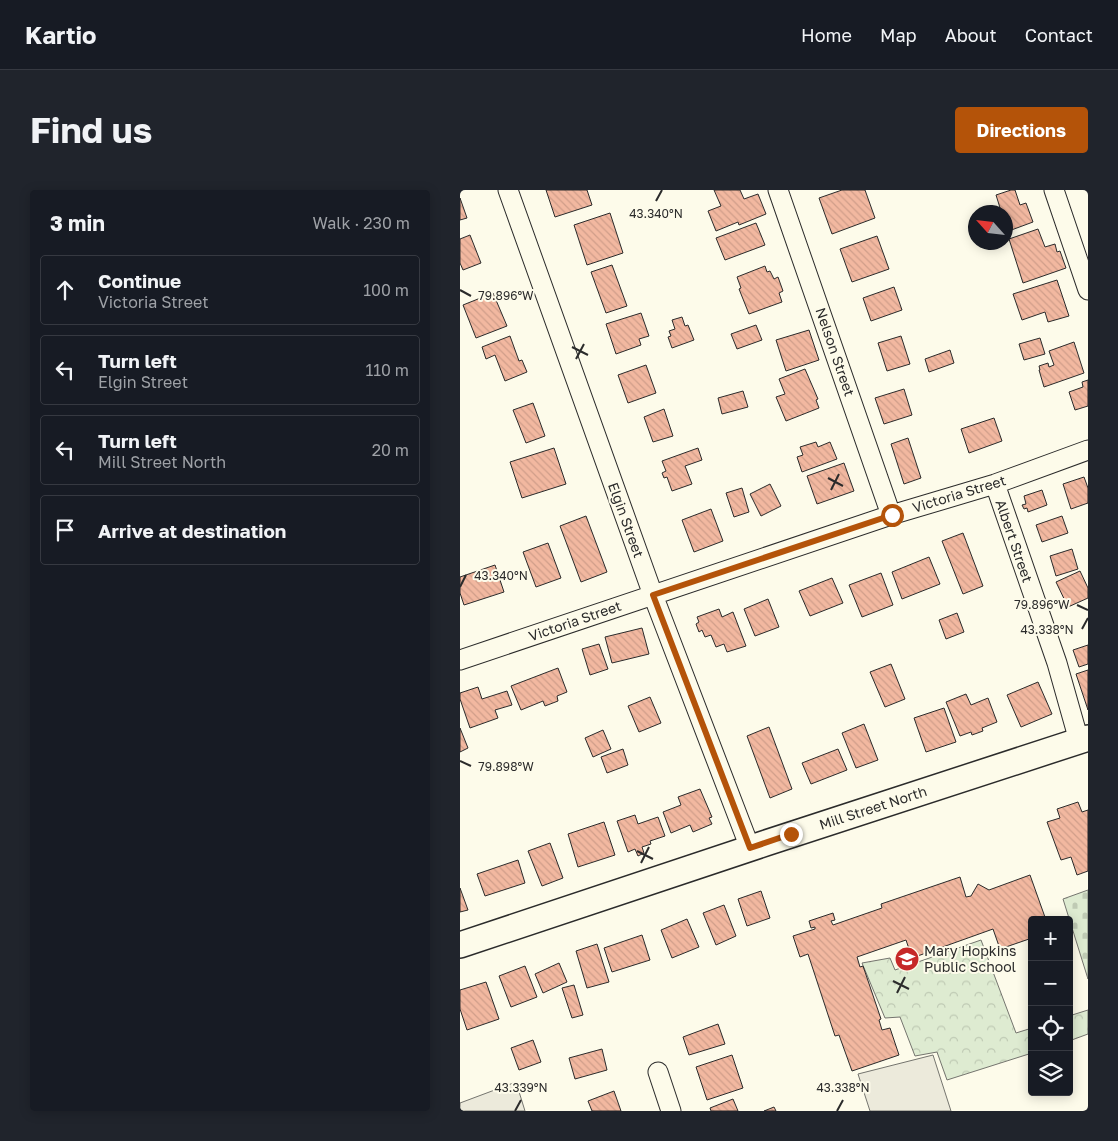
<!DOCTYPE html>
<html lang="en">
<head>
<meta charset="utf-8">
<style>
	:root { --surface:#171b24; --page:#20242c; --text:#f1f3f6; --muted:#9ea1a6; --line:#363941; --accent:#b45309 }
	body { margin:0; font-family:"Golos Text",sans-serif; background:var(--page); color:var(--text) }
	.controls { position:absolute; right:15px; bottom:15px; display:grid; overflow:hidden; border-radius:5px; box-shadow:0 2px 12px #0003 }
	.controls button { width:45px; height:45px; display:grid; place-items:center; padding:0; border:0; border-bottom:1px solid var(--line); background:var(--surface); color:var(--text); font:25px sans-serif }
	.compass { position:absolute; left:508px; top:15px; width:45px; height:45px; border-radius:50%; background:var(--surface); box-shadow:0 2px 12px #0003; rotate:297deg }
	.stop { position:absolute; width:15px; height:15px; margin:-11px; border:4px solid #b45309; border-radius:50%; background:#fff }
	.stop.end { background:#b45309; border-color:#fff; box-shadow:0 1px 5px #0008 }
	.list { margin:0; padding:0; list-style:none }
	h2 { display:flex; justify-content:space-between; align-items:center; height:65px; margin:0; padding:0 20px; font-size:21px }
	h2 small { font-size:16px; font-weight:400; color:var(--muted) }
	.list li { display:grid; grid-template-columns:32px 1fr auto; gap:15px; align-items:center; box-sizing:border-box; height:70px; margin:0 10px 10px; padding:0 10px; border:1px solid var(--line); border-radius:5px }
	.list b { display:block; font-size:19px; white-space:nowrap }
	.list p { margin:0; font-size:16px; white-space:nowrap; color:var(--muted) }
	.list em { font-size:16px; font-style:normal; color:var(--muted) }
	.icon { flex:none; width:28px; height:28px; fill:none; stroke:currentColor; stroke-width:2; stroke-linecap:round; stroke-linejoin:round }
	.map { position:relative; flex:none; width:628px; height:921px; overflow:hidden; border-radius:5px }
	header { display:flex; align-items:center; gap:30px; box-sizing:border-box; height:70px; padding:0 25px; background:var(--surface); border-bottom:1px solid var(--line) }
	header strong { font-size:24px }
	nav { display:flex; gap:28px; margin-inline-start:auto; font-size:18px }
	.intro { display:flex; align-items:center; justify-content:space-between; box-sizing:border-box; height:120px; padding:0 30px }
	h1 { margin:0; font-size:35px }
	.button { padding:12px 22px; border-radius:5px; background:var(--accent); color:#fff; font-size:18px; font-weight:700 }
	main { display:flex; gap:30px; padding:0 30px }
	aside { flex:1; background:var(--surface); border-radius:5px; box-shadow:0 2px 12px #0003 }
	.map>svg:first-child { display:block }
	.cemetery { fill:url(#cemetery-stones); stroke:#74746e }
	.park { fill:url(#park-crowns); stroke:#74746e }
	.parking { fill:#eceadb; stroke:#74746e }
	.building { fill:url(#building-back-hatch); stroke:#2b2b2b }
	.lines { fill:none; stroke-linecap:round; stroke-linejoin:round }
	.minor-casing { stroke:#2b2b2b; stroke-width:21 }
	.major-casing { stroke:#2b2b2b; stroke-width:28 }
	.minor { stroke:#fdfbea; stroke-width:19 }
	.major { stroke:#fdfbea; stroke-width:25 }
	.route { stroke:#b45309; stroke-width:6 }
	.ticks { fill:none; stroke:#2b2b2b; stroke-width:2 }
	.labels { text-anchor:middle; stroke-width:4; stroke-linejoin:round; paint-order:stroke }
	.street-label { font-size:14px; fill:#2b2b2b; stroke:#fdfbea }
	.poi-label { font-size:14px; fill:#2b2b2b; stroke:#fdfbea; text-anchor:start }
	.ticks-label { font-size:12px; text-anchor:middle; fill:#2b2b2b; stroke:#fdfbea; stroke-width:4; stroke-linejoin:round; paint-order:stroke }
</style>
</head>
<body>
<header>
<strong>Kartio</strong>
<nav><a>Home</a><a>Map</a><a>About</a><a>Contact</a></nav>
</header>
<div class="intro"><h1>Find us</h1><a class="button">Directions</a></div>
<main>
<aside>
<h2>3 min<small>Walk · 230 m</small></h2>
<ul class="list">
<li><svg class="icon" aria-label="ahead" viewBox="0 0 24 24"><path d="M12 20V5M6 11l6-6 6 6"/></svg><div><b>Continue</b><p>Victoria Street</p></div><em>100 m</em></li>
<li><svg class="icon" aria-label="left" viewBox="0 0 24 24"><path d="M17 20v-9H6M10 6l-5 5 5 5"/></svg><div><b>Turn left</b><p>Elgin Street</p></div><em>110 m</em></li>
<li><svg class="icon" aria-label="left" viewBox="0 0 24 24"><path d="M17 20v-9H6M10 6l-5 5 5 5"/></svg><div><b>Turn left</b><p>Mill Street North</p></div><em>20 m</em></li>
<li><svg class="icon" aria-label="arrive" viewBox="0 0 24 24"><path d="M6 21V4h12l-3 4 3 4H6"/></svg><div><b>Arrive at destination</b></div></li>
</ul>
</aside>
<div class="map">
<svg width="628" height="921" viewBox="0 0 628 921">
	<defs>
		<pattern id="cemetery-stones" width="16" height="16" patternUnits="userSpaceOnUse" patternTransform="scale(1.25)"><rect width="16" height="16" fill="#deebd1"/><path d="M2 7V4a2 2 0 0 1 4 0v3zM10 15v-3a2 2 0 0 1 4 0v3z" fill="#bfcab4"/></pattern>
		<pattern id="park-crowns" width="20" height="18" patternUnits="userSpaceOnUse" patternTransform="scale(1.25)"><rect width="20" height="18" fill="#deebd1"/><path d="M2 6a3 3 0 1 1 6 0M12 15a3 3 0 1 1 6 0" fill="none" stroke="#bfcab4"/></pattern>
		<pattern id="building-back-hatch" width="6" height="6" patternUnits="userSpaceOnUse" patternTransform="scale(1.25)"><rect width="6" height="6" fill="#f2b8a0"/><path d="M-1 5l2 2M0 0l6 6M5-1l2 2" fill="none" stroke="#d09e8a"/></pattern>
	</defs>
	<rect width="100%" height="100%" fill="#fdfbea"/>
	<!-- cemetery -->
	<path class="cemetery" d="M628,700v89l-25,-80z"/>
	<!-- park -->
	<path class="park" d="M521,750l35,93 16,-5v25l-85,27 -10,-28 -22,4 -15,-39 -15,1 -23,-55 28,-5 5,12z
		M628,820v24l-19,7v-25z"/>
	<!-- parking -->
	<path class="parking" d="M473,865l18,56h-81l-12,-37z
		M56,892l9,29h-65v-8z"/>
	<!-- building -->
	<path class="building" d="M86,0h41l5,15 -37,12z
		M254,0h26l4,9 14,-5 8,20 -27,11 -1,-3 -22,9 -8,-20 13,-5z
		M382,0h23l10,28 -43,16 -13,-36z
		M551,0h4l5,15 6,-2 7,19 -27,10v-20h-10l5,-1 -5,-16z
		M0,8l7,20 -7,2z
		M150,23l13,40 -36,12 -13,-40z
		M296,33l9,22 -40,15 -9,-22z
		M578,39l7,18 10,-3 2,8 3,-1 6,17 -43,15 -14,-44z
		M10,45l11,28 -18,7 -3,-7v-24z
		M417,46l12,33 -37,13 -12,-33z
		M152,75l15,41 -21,7 -15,-41z
		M305,76l2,6 3,-1 4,8 4,-2 5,14 -4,2 3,9 -33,12 -10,-25 2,-1 -4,-11z
		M597,90l12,36 -21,6 -3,-10 -23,8 -9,-26z
		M434,97l8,23 -31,11 -8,-23z
		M33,103l14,33 -31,12 -13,-33z
		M181,123l8,23 -10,3 2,6 -25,9 -10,-30z
		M222,127l3,9 3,-1 6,15 -22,8 -4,-11 3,-1 -2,-5 6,-2 -3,-9z
		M296,135l6,15 -25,9 -6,-15z
		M349,140l10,30 -33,11 -10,-31z
		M50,146l9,25 3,-1 5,12 -22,9 -10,-26 -9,4 -4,-12z
		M441,146l9,28 -23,7 -9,-28z
		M580,148l5,16 -21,6 -5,-16z
		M614,152l10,31 -40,14 -5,-17h1l-1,-4 9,-3 1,4 5,-2 -5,-14z
		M490,160l4,13 -25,9 -4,-13z
		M186,175l10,28 -28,10 -10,-28z
		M345,179l13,30 -2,1 3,8 -33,13 -10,-24 9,-3 -6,-15z
		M628,190v26l-13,4 -6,-18 14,-5 -1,-5z
		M444,199l8,26 -28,9 -9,-26z
		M283,201l5,16 -26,7 -4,-16z
		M73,213l12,33 -19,7 -13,-33z
		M204,219l9,27 -20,6 -9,-25z
		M534,228l8,23 -33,12 -8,-24z
		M448,248l13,40 -17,6 -13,-40z
		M356,252l2,5 12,-5 7,17 -35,13 -5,-15 6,-2 -3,-8z
		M94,258l12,36 -44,14 -12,-36z
		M238,258l4,12 -17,6 7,18 -20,7 -5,-14 -3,1 -2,-5 4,-2 -4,-10z
		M384,273l10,28 -37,13 -10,-28z
		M624,287l4,11v15l-17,6 -8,-25z
		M310,294l11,22 -20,10 -11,-22z
		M282,298l7,24 -15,5 -8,-24z
		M582,300l5,15 -19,7 -1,-4 -3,1 -2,-4 4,-1 -2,-8z
		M251,319l12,32 -29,11 -12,-32z
		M126,326l21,56 -26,10 -21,-56z
		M602,326l6,17 -26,9 -6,-17z
		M503,343l20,53 -20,8 -21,-53z
		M88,353l13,35 -25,9 -13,-35z
		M612,359l6,20 -22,7 -6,-20z
		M469,367l11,27 -38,15 -10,-27z
		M35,375l9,27 -40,13 -4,-12v-16z
		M620,381l8,17v10l-20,9 -12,-25z
		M421,383l12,32 -31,12 -13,-32z
		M372,388l11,25 -33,13 -11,-25z
		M308,409l11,28 -24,9 -11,-27z
		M259,419l3,8 11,-5 13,34 -19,6 -3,-8 -8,3 -5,-12 -6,2 -3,-7 -3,2 -3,-8 3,-2 -2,-5z
		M497,423l7,19 -18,7 -7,-19z
		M182,438l7,26 -37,9 -7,-26z
		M139,454l9,25 -18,6 -8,-26z
		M628,455v19l-9,3 -6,-17z
		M431,474l14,35 -20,8 -15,-35z
		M98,478l9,24 -10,4 1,5 -13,5 -2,-5 -22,9 -10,-24z
		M628,480v40l-12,-36z
		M578,492l14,32 -31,13 -14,-32z
		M18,497l4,12 25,-8 5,14 -17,5 3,8 -28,10 -10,-29v-6z
		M506,504l5,11 17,-7 9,24 -15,6 1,3 -11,4 -1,-3 -11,4 -14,-34z
		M190,507l11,26 -22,9 -11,-26z
		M484,518l12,34 -30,10 -12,-34z
		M404,534l14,36 -22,8 -14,-35z
		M309,537l23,62 -22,9 -23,-62z
		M0,538l8,20 -8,4z
		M143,540l8,19 -18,8 -8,-19z
		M163,559l5,16 -21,8 -6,-16z
		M378,559l9,21 -36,14 -9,-21z
		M240,599l12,28 -3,1 3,6 -19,8 -3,-7 -19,8 -8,-21 18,-7 -3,-8z
		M618,612l4,10 6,-2v61l-11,4 -6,-18 -10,3 -14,-38 13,-4 -3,-9z
		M175,625l3,9 20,-7 7,19 -15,5 1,3 -9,3 2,6 -6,3 -3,-7 -7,3 -11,-31z
		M144,632l11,33 -37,12 -10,-33z
		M90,653l13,35 -21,8 -14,-35z
		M58,670l7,23 -40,13 -8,-22z
		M570,685l16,45h-14v18l-32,11 -7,-20 -81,29 -6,-18 -49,17 3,10 3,-1 18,53 -2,1 3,10 8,-2 9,27 -47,16 -13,-36 -4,1 -27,-82 -8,3 -7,-21 22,-7v-2l-4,1 -2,-7 24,-8 2,7 -4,1 2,4 49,-17 -1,-4 79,-27 6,20 5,-1 7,-12 11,6z
		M0,698l8,22 -8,2z
		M301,701l9,27 -23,8 -9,-27z
		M264,715l12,31 -20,9 -13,-32z
		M227,729l12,28 -27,11 -11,-28z
		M182,745l8,25 -38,12 -8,-24z
		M137,754l12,38 -22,6 -11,-37z
		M99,773l8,19 -24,11 -8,-19z
		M65,776l12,31 -26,10 -12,-31z
		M26,792l13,37 -32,11 -7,-21v-19z
		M114,795l9,30 -11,3 -10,-30z
		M258,834l7,20 -36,11 -6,-18z
		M73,850l8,22 -22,8 -8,-22z
		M142,859l5,21 -32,9 -6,-21z
		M272,865l11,33 -36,12 -11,-33z
		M154,901l7,20h-29l-4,-10z
		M273,909l5,12h-27l-1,-3z
		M314,917l2,4h-12z"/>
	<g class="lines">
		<defs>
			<path id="minor" d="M48,0l145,405 97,253
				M318,0l113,325
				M594,0l34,100
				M535,294l62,179 22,78
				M0,470l431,-145 104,-31 93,-34
				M198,882l13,39"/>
			<path id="major" d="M0,755l306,-102 322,-105"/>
		</defs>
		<!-- minor casing -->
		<use href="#minor" class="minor-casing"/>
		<!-- major casing -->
		<use href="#major" class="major-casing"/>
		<!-- minor -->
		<use href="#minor" class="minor"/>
		<!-- major -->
		<use href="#major" class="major"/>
	</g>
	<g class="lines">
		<!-- route -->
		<path class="route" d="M331,644l-41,14 -97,-253 239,-80"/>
	</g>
	<!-- ticks -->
	<path class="ticks" d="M196,11l6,-11M0,100l11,6M112,157l16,8M116,169l8,-15M368,288l15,8M371,300l8,-16M0,397l6,-12M617,415l11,5M622,439l6,-11M0,571l11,5M177,661l16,8M181,673l8,-16M433,791l16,8M437,803l8,-16M55,921l6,-11M377,921l6,-11"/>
	<!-- icons -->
	<defs>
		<symbol id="school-disc" viewBox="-11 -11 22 22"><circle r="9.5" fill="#c62828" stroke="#fdfbea"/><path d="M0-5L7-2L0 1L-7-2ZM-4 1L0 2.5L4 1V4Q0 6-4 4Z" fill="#fff"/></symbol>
	</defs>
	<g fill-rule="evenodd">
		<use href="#school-disc" x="433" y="755" width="28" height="28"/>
	</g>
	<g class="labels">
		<!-- street labels -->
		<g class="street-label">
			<text transform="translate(375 162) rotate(71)" y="5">Nelson Street</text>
			<text transform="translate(499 304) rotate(-17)" y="5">Victoria Street</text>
			<text transform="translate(166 330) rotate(70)" y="5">Elgin Street</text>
			<text transform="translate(554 351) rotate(71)" y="5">Albert Street</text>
			<text transform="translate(115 431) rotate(-19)" y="5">Victoria Street</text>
			<text transform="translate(413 618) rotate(-18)" y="5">Mill Street North</text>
		</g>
		<!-- poi labels -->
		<g class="poi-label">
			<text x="464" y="766">Mary Hopkins<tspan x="464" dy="16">Public School</tspan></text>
		</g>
	</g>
	<g class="ticks-label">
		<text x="196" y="28">43.340°N</text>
		<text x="46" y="110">79.896°W</text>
		<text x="41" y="390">43.340°N</text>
		<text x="582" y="419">79.896°W</text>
		<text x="587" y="444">43.338°N</text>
		<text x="46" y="581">79.898°W</text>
		<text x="61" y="902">43.339°N</text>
		<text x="383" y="902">43.338°N</text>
	</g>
</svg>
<div class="controls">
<button>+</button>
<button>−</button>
<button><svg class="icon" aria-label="locate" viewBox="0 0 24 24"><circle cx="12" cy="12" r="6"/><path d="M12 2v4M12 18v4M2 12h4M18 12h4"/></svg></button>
<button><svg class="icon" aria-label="layers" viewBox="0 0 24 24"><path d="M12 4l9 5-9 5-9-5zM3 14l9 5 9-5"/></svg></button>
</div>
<svg class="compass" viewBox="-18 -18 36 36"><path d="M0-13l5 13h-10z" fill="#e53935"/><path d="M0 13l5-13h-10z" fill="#9ea1a6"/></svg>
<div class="stop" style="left:432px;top:325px"></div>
<div class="stop end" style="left:331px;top:644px"></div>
</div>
</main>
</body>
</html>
